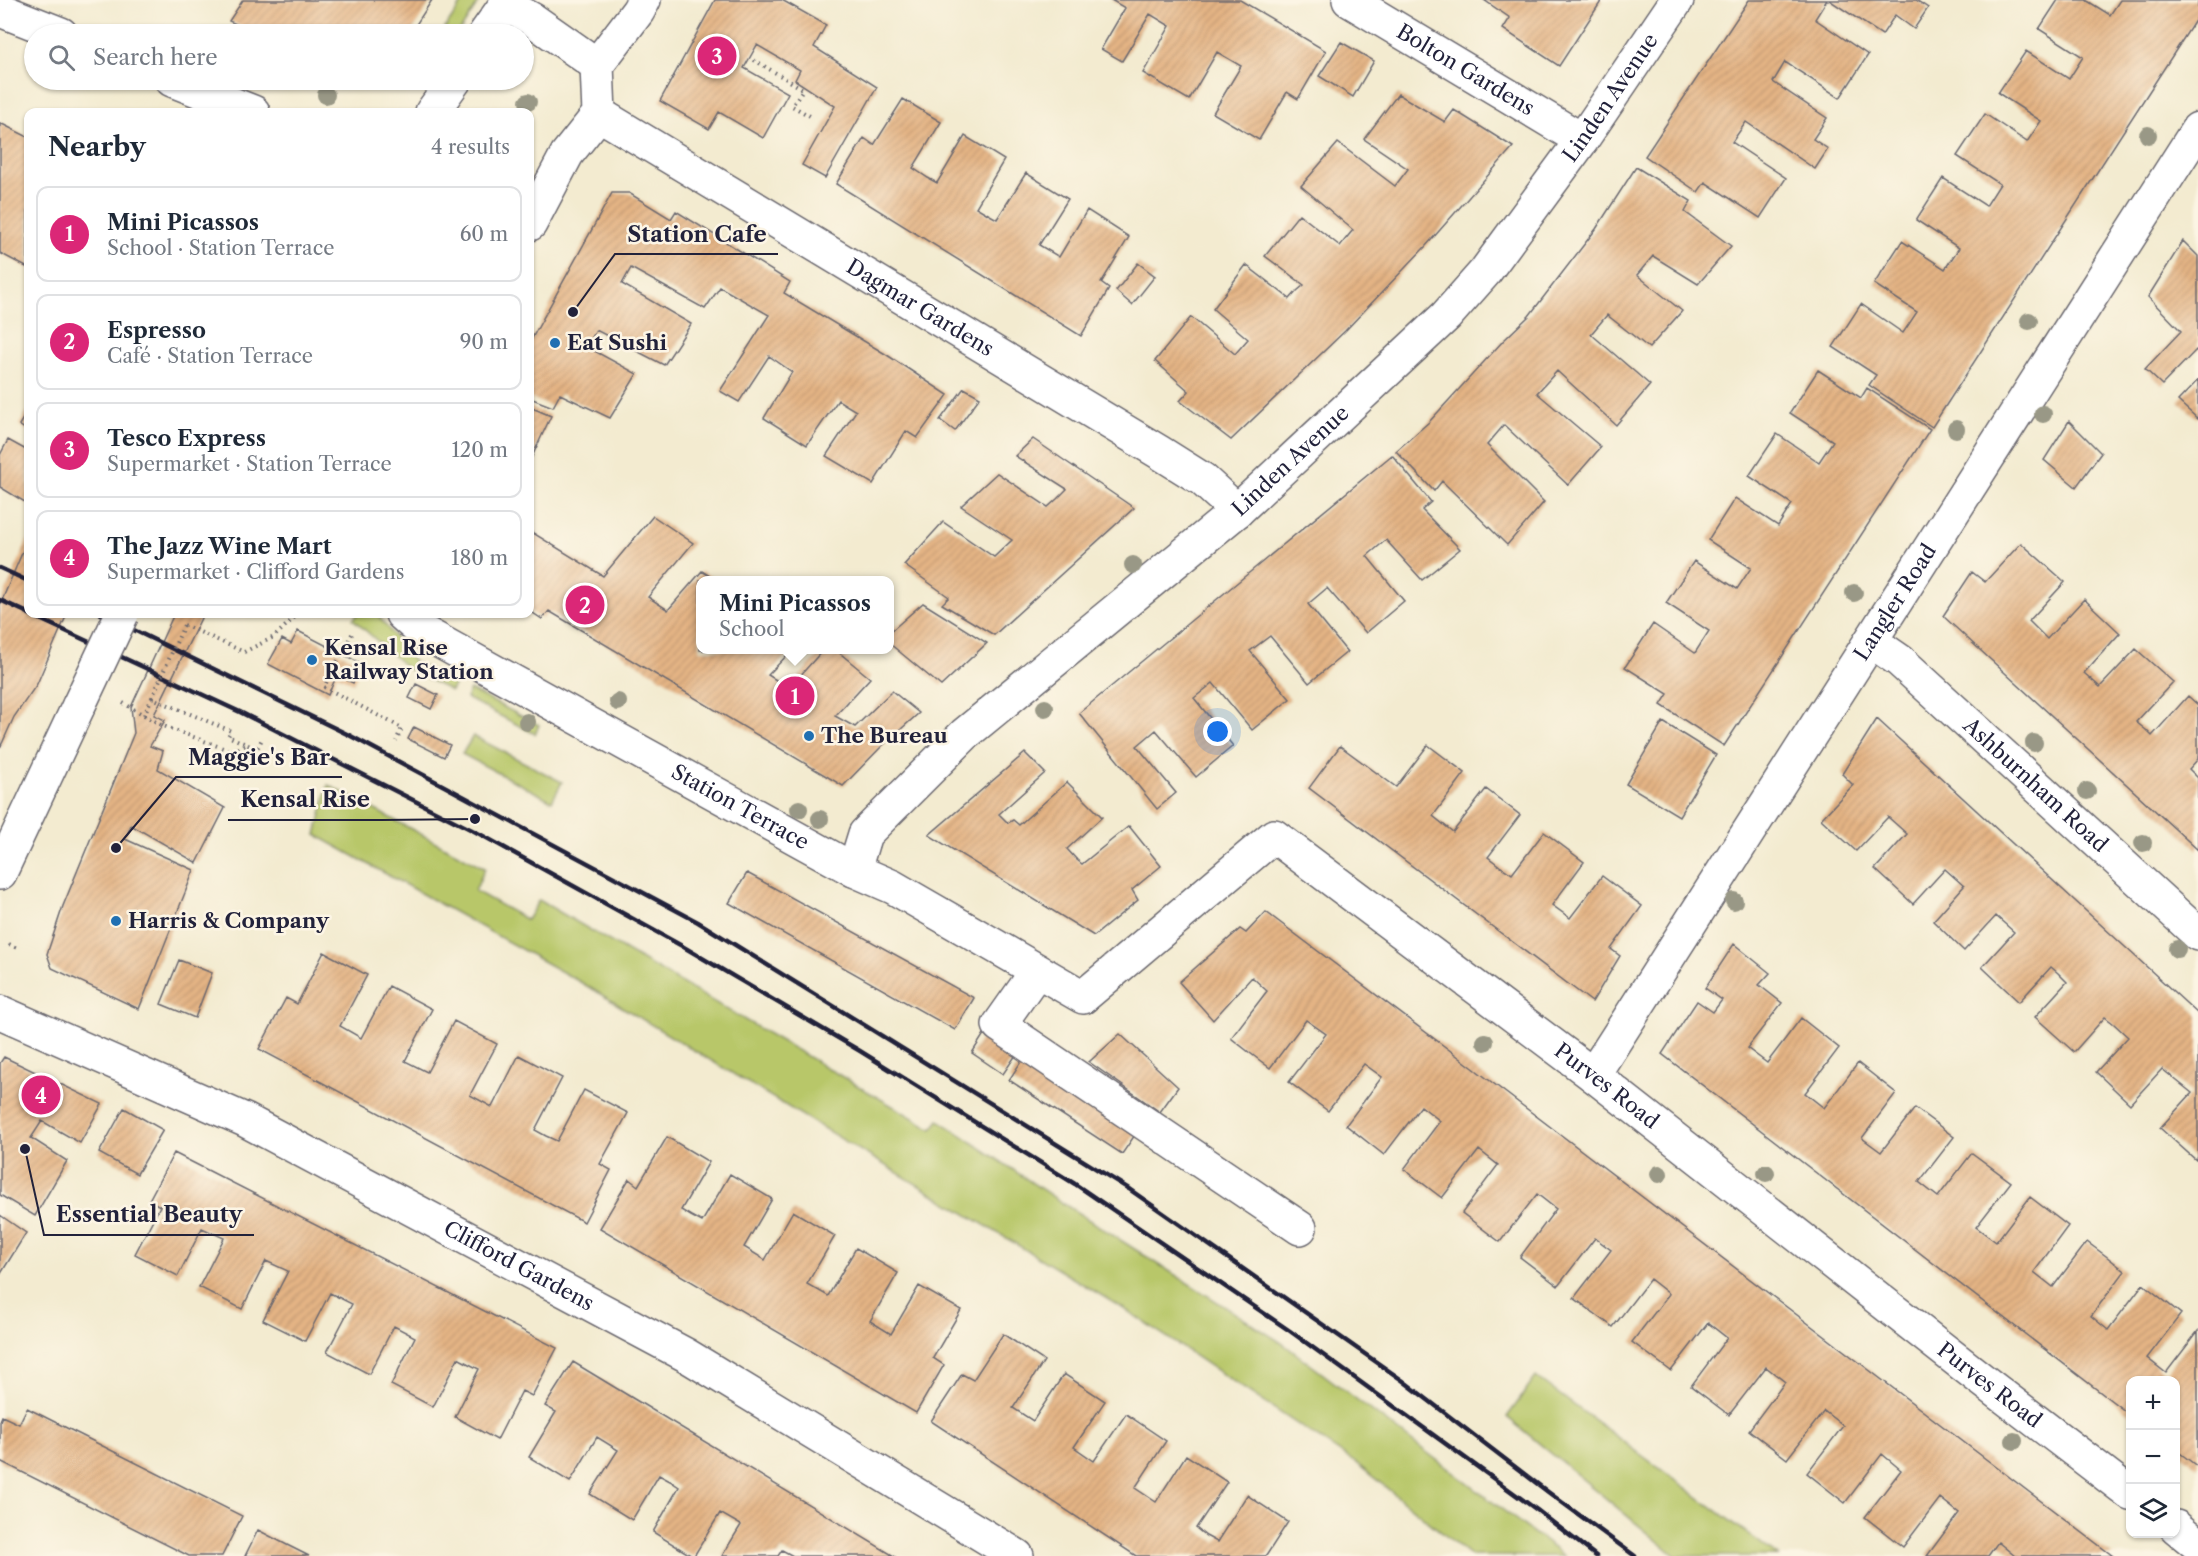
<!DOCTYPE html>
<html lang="en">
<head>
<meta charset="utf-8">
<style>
	:root { --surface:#fff; --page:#f2f2f3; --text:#1f2937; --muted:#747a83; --line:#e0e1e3; --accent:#db2777 }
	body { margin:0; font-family:"Libre Caslon Text",serif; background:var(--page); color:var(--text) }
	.controls { position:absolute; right:18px; bottom:18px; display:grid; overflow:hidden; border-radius:12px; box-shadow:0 2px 4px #0004 }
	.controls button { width:54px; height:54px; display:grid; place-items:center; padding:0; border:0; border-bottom:2px solid var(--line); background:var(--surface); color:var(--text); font:30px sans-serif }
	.you { position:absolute; left:1218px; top:732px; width:21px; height:21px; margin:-15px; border:4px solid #fff; border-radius:50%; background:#1a73e8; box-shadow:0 0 0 9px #1a73e833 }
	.badge { display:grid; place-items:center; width:39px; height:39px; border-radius:50%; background:var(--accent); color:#fff; font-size:20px; font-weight:700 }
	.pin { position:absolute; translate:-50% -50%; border:3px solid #fff; box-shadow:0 2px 6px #0006 }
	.popup { position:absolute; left:696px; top:576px; width:198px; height:78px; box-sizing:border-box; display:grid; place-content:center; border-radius:12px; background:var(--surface); filter:drop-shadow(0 2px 4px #0005); font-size:20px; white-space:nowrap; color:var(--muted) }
	.popup b { font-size:22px; color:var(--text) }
	.popup::after { content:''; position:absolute; left:50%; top:100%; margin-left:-12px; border:12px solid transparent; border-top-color:var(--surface) }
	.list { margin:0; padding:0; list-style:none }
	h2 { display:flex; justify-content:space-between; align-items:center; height:78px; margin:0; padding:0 24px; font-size:26px }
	h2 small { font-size:20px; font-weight:400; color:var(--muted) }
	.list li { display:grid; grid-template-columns:39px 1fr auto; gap:18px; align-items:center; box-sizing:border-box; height:96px; margin:0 12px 12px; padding:0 12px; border:2px solid var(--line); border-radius:12px }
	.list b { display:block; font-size:22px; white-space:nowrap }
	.list p { margin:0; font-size:20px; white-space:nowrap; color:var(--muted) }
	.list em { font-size:20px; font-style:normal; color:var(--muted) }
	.icon { flex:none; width:33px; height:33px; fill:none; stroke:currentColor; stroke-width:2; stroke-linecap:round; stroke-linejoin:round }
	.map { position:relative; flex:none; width:2198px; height:1556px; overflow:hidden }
	.search { position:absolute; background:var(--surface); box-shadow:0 2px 4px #0004; left:24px; top:24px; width:510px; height:66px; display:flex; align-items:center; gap:15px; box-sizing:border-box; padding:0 21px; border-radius:33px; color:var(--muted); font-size:22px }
	.panel { position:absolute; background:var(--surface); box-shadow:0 2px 4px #0004; left:24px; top:108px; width:510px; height:510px; border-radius:12px }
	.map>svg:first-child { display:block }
	.green { fill:#b8c769; stroke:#6d7452; stroke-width:1.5 }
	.building { fill:url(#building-hatch) }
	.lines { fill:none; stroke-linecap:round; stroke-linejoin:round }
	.minor-casing { stroke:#6b686f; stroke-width:36 }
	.path { stroke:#6b686f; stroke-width:4; stroke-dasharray:1.5 4.5; stroke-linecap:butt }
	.minor { stroke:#fff; stroke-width:33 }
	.rail { stroke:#22223b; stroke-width:4.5 }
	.minor-bridge-casing { stroke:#6b686f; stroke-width:36; stroke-linecap:butt }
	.path-bridge { stroke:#6b686f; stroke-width:4; stroke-dasharray:1.5 4.5; stroke-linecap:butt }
	.minor-bridge { stroke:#fff; stroke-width:33 }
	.tree { fill:#999886 }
	.poi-dot { fill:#1f6fb2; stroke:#fcf5e5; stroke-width:2 }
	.labels { text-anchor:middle; stroke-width:5; stroke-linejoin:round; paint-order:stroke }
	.street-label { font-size:21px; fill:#22223b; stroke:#fcf5e5 }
	.poi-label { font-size:21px; font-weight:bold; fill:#22223b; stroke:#fcf5e5; text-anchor:start }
	.leader { fill:none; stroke:#22223b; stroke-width:2 }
	.callout-dot { fill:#22223b; stroke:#fcf5e5; stroke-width:2 }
	.callout-label { font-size:22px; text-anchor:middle; font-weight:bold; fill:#22223b; stroke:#fcf5e5; stroke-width:5; stroke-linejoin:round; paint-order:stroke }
</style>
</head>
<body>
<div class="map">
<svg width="2198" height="1556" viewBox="0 0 2198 1556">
	<defs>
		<pattern id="building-hatch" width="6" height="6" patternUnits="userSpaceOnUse" patternTransform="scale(1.5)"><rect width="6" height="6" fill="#e4b484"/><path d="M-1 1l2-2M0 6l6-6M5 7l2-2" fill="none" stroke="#c39a73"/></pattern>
	</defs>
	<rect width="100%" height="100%" fill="#fcf5e5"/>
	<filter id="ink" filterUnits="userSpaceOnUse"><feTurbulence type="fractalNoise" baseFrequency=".0167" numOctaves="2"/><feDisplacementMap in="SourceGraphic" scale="12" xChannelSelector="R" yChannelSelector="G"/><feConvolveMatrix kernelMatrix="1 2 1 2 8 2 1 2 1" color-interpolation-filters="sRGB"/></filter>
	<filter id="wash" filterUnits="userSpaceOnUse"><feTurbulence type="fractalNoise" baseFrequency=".008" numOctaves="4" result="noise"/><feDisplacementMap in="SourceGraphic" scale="24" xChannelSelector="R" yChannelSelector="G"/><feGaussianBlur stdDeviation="1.35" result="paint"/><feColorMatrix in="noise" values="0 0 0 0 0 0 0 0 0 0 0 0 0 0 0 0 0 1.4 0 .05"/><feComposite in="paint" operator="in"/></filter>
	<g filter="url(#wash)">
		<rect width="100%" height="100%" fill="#f3ebd0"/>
		<!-- green -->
		<path class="green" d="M464,0h16l-22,34h-17z
			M358,614h19l37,48 41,21 -4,8 -43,-22 -55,-50z
			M470,690l69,35 -4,9 -69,-36z
			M473,736l89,46 -10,19 -90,-47z
			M328,785l157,83 -10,23 52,29 12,-20 393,229 7,-9 125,84 218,139 282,213h-93l-114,-92 -228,-152 -547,-329 -266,-148z
			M1536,1377l242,179h-102l-169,-139z"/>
		<g id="blocks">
			<!-- building -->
			<path class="building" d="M243,0h189l-22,34h-152l-29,-13z
				M715,0h67l44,25 -12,22 63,40 -52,91 -23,-13 33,-59 -40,-26 5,-10 -43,-25 -13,23 44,25 -25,45 -44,-26 -10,17 -49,-28z
				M1111,0h129l86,51 -28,48 -11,-7 -28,48 -46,-27 28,-47 -24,-14 -28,48 -46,-27 27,-47 -20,-12 -28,47 -21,-12 24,-41z
				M1484,0h118l-43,66 -56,-37 7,-11z
				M1749,0h78l-12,19 53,36 -28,43 -55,-36 -12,20 54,36 -14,21 15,10 -13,20 -69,-47 -14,20 54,36 -26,40 -55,-36 -7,10 -53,-36z
				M1829,0h87l12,8 -14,21 -19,-14 -13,20z
				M2058,0h28l24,15 10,-15h78v16l-266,411 -63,-42 7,-10 -43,-28 28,-43 42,29 14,-21 -43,-28 28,-43 43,28 14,-21 -43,-28 27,-42 43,28 14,-22 -43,-28 28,-42 42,28 14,-21 -43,-28 28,-42 43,28 14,-22 -44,-28z
				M1341,42l33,19 -21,36 -34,-21z
				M1398,94l47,28 9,-12 59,37 -88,100 -80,84 -114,109 -51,-39 9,-10 -34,-30 36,-44 44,37 13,-15 -35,-30 33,-44 44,34 7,-8 7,-6 -39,-29 34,-42 41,32 8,-10 5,-6 -52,-44 37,-43 57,43 13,-17 -44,-30z
				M903,99l38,23 -28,46 15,10 9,5 28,-47 39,24 -28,47 12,7 9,5 29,-46 42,26 -29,46 20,12 28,-47 42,27 -28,46 8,6 -28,47 -245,-152 28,-46 10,7z
				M0,123l28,14v131l-28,-15z
				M1636,167l55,34 -6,11 46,34 -33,38 -45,-28 -16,19 45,36 -33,37 -42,-33 -16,19 59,51 -34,40 -59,-54 -20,22 64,54 -33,38 -64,-60 -17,20 57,57 -37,43 -65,-64 -8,10 -38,-40 33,-29 74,-81 26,-25 67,-87z
				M612,193h17l42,26 5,-8 114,71 -6,11 103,62 61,40 -31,43 -11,-7 -33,53 -47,-28 30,-45 -18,-11 -31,45 -43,-27 28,-46 -23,-16 -30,46 -19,-11 49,-76 -49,-28 -15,22 -74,-41 -9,16 69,40 -27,41 -68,-35 -9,17 50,27 -27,44 -50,-24 -7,13 -23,-9v-56z
				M2183,241l15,15v96l-2,-2 -34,35 -17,-16 36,-38 -33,-34z
				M1138,263l17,13 -23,29 -16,-14z
				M1818,370l43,28 6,-10 63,41 -206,317 -63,-41 7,-11 -43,-27 28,-43 42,29 14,-22 -43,-28 28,-42 43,28 14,-21 -43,-28 27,-42 43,28 14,-22 -43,-28 28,-42 42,28 14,-21 -43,-28z
				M2198,380v39l-20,-18z
				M964,388l16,9 -25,34 -15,-11z
				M530,407l21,9 -21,45z
				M28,410v21l-9,-6z
				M2069,421l32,32 -25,34 -32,-27z
				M1033,439l101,69 -140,127 -52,-31 7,-7 -45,-32 39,-43 51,35 18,-17 -51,-34 36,-33 51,34 9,-8 10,-10 -52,-33z
				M8,440l20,11v53l-28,-17v-32z
				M1392,455l39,47 -9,8 38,39 -38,31 -36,-40 -19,16 37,45 -38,32 -39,-45 -19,16 39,48 -38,31 -39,-47 -20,15 40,48 -38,31 -39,-47 -19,15 39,48 -37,31 -40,-47 -19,16 39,47 -19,16 -78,-96z
				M653,516l40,27 -45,54 20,13 34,-39 14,9h-16v70h92l-24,25 21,13 34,-38h13l34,28 -35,38 20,11 37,-36 27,22 -37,33 -39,40 -294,-175 -7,8 -12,-8v-80l73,45z
				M28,539v75h39l-30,70 -23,33 -14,31v-143z
				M2021,543l44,39 -36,39 18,18 37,-40 36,34 -36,40 16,14 36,-38 37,33 -37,40 10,8 6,6 36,-40 10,9v54l-9,10 9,9v72l-255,-234 29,-44 13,10z
				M923,603l64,40 -46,43 -51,-42v-12z
				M174,614h29l-49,101 11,5 -15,26 13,5 -5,18 67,39 -28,55 -66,-38 -6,14 69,31 -55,139 -87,-41 -5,-14 16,-48 71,-173 -3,-26z
				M298,631l64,33 -9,19 -16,-8 -9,20 -60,-31 14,-25 9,5z
				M416,684l22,11 -7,14 -22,-11z
				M1877,719l321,295v143l-2,3 -36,-32 32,-35 -30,-24 -32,35 -34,-32 32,-35 -14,-13 -9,-7 -31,35 -39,-35 32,-35 -9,-9 -7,-6 -32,35 -37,-35 32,-35 -18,-16 -32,35 -31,-30 31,-35 -19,-17 -32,35 -38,-35 32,-35 -19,-17 -32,34 -35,-32 32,-34 -11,-11z
				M1663,722l53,33 -37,61 -53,-32z
				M414,727l36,18 -6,12 -36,-18z
				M1428,745l37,28 -32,43 20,16 33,-43 34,26 -32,42 13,10 11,7 32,-42 40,30 -32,43 18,13 32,-42 40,30 -31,43 9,7 -28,46 -283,-214 31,-42 56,41z
				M1025,753l20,20 -46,41 9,9 5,-3 6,5 48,-43 35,35 -35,32 10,11 5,4 47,-38 32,40 -29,24 6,10 -44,36 -165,-101z
				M747,873l227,125 -19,32 -226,-127z
				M1266,912l202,152 645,492h-98l-17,-14 -10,14h-61l32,-43 -19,-15 -37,49 -38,-30 36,-47 -19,-16 -37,49 -38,-30 36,-47 -19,-15 -37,48 -38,-29 36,-48 -19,-15 -37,48 -38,-29 36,-48 -19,-15 -37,48 -39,-29 37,-48 -19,-15 -37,48 -39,-29 37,-48 -16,-12 -37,48 -38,-29 36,-48 -19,-15 -37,48 -38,-29 36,-48 -19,-15 -37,48 -38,-29 36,-48 -19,-15 -37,49 -38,-30 36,-48 -18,-13 -36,47 -39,-29 37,-48 -20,-14 -36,48 -20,-15 -19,-15 36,-47 -15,-14 -39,43 -34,-38 61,-53 6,4z
				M1734,944l36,29 -11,12 23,18 -35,45 20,15 34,-45 38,30 -34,45 19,15 34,-45 38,30 -34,45 19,14 34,-44 39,29 -35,45 19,15 34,-44 39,29 -35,45 20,15 34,-45 38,29 -34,46 19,15 34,-45 19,14 19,15 -34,45 17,14 35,-46 38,30 -34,44 19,15 32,-42v136l-22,-17 -1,-70h-45v35l-468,-361 35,-53 16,11 9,-12 -17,-12z
				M324,952l43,23 -27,51 21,12 28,-52 43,23 -27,52 22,11 27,-51 43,23 -27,51 22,12 27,-52 43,23 -27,52 11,6 11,5 27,-51 44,23 -28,51 11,6 -27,52 -325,-173 27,-51 11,6z
				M179,960l33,13 -17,45 -34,-14z
				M984,1034l32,21 -13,19 -31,-21z
				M1120,1034l58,53 -18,25 -71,-50z
				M1026,1054l113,75 -17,25 -113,-74z
				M4,1057l98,47 -22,39 -38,-22 -11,17 36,23 -32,55 -35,-21v-132z
				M124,1108l39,22 -26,44 -38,-21z
				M667,1137l42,25 -28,48 10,6 11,6 28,-48 42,25 -28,48 21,13 28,-49 42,25 -28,48 21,12 28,-48 42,25 -28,48 21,13 28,-48 42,24 -28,48 11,7 -28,48 -316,-185 29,-49 9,7z
				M174,1153l383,195 -25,48 -10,-5 -25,49 -42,-23 24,-48 -10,-5 -11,-6 -25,49 -42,-22 24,-48 -21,-11 -25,48 -42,-22 25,-48 -22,-11 -25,48 -42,-21 25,-49 -22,-10 -24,48 -43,-22 25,-49 -22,-10 -24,48 -43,-22 25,-48 -11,-6z
				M0,1215l26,18 -26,42z
				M1003,1334l41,27 -31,47 20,13 31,-47 41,27 -31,46 20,14 32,-47 40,27 -31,47 21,14 30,-47 41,27 -31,46 10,8 11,6 30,-47 41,27 -22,34h-130l-205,-135 31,-47 11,6z
				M573,1362l61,37 260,157h-101l-11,-6 -4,6h-56l19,-31 -21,-12 -26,43h-2l-39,-24 26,-45 -9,-6 -11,-6 -27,45 -42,-26 28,-44 -21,-13 -27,45 -41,-25 27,-45 -11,-6z
				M27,1408l215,108 -20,40h-33l-189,-95v-40l2,-5 17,8z
				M258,1530l29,15 22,11h-64z"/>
		</g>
	</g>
	<g filter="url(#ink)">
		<use href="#blocks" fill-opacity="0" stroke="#6b686f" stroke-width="1.5"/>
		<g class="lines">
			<defs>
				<g id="minor">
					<path id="s1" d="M1349,0l233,140"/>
					<path d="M506,5l27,15 64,45"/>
					<path d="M0,10l61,24"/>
					<path d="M485,34l24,-34"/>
					<path d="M172,80l81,32"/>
					<path d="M432,112l23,-32"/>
					<path id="s2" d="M599,114l560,338 43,27 35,32"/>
					<path d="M530,224l37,-70 32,-40 -2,-49 41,-54 6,-11"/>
					<path id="s3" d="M402,614l19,17 433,239 39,17 190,110 191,-161 319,239 388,304 149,114"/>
					<path id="s4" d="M1871,641l29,20 298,273"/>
					<path id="s5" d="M854,870l11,-36 100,-100 272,-223 209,-195 39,-44 97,-132 95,-140"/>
					<path d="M0,873l79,-168"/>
					<path d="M1037,971l-38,54 301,203"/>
					<path id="s6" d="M0,1012l245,108 441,235 331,201"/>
					<path id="s7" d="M1593,1075l605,-946"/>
					<path d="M2176,1527l22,18"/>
				</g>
			</defs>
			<!-- minor casing -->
			<use href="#minor" class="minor-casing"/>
			<!-- path -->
			<path class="path" d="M754,60l49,29 -11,17 18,10
				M184,625l60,27 30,-15 24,-23
				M352,634l-28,53 78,41 -6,13
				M123,703l21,12 8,-17 79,33 -3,5 29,13 5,-10
				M144,715l17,10 70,26 16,-6
				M9,944l8,4"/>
			<!-- minor -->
			<use href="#minor" class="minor"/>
			<!-- rail -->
			<path class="rail" d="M0,568l28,13
				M0,600l28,13
				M29,614l211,98 236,120 206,114 178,105 215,133 215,147 247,179 59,46
				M101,614l248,121 349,187 431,267 273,191 146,112 87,64"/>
			<defs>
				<path id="minor-bridge" d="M79,705l43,-91"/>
			</defs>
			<!-- minor-bridge casing -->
			<use href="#minor-bridge" class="minor-bridge-casing"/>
			<!-- path-bridge -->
			<path class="path-bridge" d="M152,698l32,-73"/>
			<!-- minor-bridge -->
			<use href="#minor-bridge" class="minor-bridge"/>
		</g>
		<!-- trees -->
		<g class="tree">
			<circle cx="326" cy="95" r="9"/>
			<circle cx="528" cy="102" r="9"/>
			<circle cx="2148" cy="135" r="9"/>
			<circle cx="2029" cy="321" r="9"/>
			<circle cx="2043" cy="414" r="9"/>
			<circle cx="1956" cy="429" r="9"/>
			<circle cx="1133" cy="565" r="9"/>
			<circle cx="1854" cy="593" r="9"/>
			<circle cx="618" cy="702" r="9"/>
			<circle cx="1045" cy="708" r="9"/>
			<circle cx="527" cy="722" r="9"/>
			<circle cx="2034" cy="743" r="9"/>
			<circle cx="2087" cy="791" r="9"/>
			<circle cx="799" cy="809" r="9"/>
			<circle cx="820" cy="819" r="9"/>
			<circle cx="2143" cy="843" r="9"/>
			<circle cx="1734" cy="901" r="9"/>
			<circle cx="2177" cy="949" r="9"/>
			<circle cx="1485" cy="1042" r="9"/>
			<circle cx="1766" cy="1173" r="9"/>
			<circle cx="1659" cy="1174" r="9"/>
			<circle cx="2014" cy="1441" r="9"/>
		</g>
	</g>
	<!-- markers -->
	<g class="poi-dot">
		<circle cx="555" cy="343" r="6"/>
		<circle cx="312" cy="660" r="6"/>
		<circle cx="809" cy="736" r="6"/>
		<circle cx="116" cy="921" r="6"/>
	</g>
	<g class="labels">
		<!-- street labels -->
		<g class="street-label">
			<text dy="7" stroke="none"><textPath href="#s1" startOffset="136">Bolton Gardens</textPath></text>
			<text dy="7" stroke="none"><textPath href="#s5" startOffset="1090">Linden Avenue</textPath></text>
			<text dy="7" stroke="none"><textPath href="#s2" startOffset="375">Dagmar Gardens</textPath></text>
			<text dy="7" stroke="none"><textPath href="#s5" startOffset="604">Linden Avenue</textPath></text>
			<text dy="7" stroke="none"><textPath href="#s7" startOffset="561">Langler Road</textPath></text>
			<text dy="7" stroke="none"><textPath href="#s4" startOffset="219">Ashburnham Road</textPath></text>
			<text dy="7" stroke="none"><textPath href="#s3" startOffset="390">Station Terrace</textPath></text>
			<text dy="7" stroke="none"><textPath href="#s3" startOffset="1448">Purves Road</textPath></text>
			<text dy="7" stroke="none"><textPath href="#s6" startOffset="578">Clifford Gardens</textPath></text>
			<text dy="7" stroke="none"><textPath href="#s3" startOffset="1934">Purves Road</textPath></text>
		</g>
		<!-- poi labels -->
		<g class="poi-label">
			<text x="567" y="350">Eat Sushi</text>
			<text x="324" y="655">Kensal Rise<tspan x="324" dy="24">Railway Station</tspan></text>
			<text x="821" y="743">The Bureau</text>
			<text x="128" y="928">Harris &amp; Company</text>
		</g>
	</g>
	<!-- callouts -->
	<path class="leader" d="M573 312L615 254H778M116 848L176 777H342M475 819L382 820H228M25 1149L44 1235H254"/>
	<g class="callout-dot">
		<circle cx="573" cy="312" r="6"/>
		<circle cx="116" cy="848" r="6"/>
		<circle cx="475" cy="819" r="6"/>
		<circle cx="25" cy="1149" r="6"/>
	</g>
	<g class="callout-label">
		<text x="697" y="242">Station Cafe</text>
		<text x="259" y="765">Maggie's Bar</text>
		<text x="305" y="807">Kensal Rise</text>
		<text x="149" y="1222">Essential Beauty</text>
	</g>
</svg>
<div class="controls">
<button>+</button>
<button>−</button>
<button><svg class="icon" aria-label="layers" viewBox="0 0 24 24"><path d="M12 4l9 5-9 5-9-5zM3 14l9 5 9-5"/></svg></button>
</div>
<div class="you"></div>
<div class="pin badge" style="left:795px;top:696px">1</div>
<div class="popup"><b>Mini Picassos</b>School</div>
<div class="pin badge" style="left:585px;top:605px">2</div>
<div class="pin badge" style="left:717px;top:56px">3</div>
<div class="pin badge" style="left:41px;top:1095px">4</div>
<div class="search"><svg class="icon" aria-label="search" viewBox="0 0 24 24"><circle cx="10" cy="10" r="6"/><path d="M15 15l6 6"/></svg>Search here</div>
<section class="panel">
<h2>Nearby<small>4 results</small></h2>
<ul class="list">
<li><span class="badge">1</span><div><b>Mini Picassos</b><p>School · Station Terrace</p></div><em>60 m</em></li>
<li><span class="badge">2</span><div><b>Espresso</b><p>Café · Station Terrace</p></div><em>90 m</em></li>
<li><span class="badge">3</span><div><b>Tesco Express</b><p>Supermarket · Station Terrace</p></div><em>120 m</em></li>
<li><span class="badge">4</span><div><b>The Jazz Wine Mart</b><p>Supermarket · Clifford Gardens</p></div><em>180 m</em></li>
</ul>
</section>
</div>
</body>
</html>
